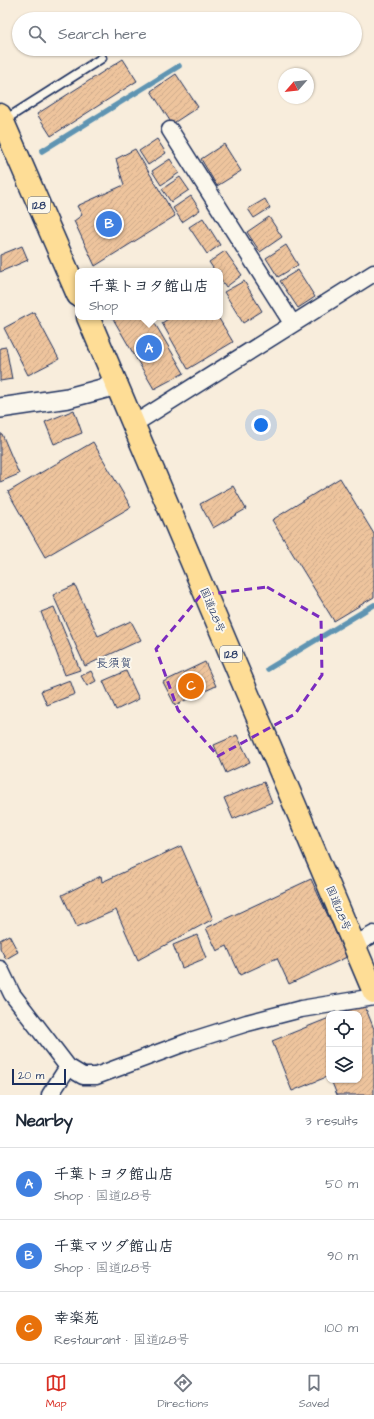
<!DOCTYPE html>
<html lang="en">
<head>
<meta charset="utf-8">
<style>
	:root { --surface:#fff; --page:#f2f2f3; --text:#1f2937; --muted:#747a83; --line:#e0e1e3; --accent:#d93025 }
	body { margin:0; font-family:"Architects Daughter","Klee One",sans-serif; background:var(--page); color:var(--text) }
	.controls { position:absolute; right:12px; bottom:12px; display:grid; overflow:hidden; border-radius:8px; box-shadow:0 1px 3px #0004 }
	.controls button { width:36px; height:36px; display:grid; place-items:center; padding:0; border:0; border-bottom:1px solid var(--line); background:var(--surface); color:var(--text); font:20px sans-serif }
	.compass { position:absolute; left:278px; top:68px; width:36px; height:36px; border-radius:50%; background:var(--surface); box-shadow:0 1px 3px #0004; rotate:242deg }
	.scale { position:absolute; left:12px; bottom:10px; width:54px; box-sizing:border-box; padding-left:4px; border:2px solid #1b2f5e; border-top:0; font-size:11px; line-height:14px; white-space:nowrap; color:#1b2f5e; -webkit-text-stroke:3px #fbf7ec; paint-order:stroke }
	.you { position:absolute; left:261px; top:425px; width:14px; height:14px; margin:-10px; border:3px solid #fff; border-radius:50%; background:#1a73e8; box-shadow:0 0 0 6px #1a73e833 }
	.badge { display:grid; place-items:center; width:26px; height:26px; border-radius:50%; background:var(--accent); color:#fff; font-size:13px; font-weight:700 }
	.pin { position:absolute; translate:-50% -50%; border:2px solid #fff; box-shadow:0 1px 4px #0006 }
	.popup { position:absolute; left:75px; top:268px; width:148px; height:52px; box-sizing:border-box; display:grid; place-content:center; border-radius:8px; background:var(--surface); filter:drop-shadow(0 1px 3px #0005); font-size:13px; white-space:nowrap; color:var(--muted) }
	.popup b { font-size:15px; color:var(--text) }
	.popup::after { content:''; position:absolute; left:50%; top:100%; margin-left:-8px; border:8px solid transparent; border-top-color:var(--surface) }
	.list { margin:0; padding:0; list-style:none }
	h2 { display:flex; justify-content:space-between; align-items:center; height:52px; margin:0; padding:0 16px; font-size:17px }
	h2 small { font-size:13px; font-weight:400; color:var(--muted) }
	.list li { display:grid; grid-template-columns:26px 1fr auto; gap:12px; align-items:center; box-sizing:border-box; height:72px; padding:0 16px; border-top:1px solid var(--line) }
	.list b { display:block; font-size:15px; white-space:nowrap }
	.list p { margin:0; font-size:13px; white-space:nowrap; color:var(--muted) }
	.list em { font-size:13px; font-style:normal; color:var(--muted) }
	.icon { flex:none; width:22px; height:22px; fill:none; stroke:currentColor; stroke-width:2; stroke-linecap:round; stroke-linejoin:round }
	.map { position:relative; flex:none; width:374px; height:1095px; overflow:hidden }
	.search { position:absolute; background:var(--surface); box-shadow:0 1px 3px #0004; left:12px; right:12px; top:12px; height:44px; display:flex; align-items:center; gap:10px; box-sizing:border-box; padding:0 14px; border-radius:22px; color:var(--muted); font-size:15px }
	.sheet { height:268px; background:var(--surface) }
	nav { display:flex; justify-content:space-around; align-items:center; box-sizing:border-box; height:56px; border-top:1px solid var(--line); background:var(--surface); font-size:11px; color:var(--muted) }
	nav a { display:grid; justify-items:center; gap:2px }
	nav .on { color:var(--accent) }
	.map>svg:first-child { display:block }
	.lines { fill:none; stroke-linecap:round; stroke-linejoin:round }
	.stream { stroke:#5e94b2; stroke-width:5.5 }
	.building { fill:url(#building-hatch); stroke:#1b2f5e }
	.service-casing { stroke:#1b2f5e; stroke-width:11 }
	.minor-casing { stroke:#1b2f5e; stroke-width:19 }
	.tertiary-casing { stroke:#1b2f5e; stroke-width:22 }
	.trunk-casing { stroke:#1b2f5e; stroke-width:25 }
	.service { stroke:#fbf7ec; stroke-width:8 }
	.minor { stroke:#fbf7ec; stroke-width:16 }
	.tertiary { stroke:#fbf7ec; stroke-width:19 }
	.trunk { stroke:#fedd96; stroke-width:22 }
	.marked { fill:none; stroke:#7b2cbf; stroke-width:3; stroke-dasharray:8 5; stroke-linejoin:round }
	.labels { text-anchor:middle; stroke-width:4; stroke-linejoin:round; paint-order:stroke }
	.shield { fill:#fbf7ec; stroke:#5e6b89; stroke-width:1 }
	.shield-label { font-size:10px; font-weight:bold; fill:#1b2f5e }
	.street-label { font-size:11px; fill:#1b2f5e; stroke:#fbf7ec }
	.neighbourhood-label { font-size:12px; fill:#1b2f5e; stroke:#fbf7ec }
</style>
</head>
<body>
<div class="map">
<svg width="374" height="1095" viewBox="0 0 374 1095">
	<defs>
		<pattern id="building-hatch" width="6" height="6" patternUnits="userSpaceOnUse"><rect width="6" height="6" fill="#eec49d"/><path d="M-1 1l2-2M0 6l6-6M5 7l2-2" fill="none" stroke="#cca98a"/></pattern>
	</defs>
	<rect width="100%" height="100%" fill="#f8eddc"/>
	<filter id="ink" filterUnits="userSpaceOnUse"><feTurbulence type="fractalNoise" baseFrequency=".025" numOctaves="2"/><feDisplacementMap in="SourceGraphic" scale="8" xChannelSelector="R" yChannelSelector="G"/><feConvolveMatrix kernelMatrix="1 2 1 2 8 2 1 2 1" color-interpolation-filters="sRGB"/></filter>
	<g filter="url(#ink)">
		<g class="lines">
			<!-- stream -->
			<path class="stream" d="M42,151l137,-85
				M268,669l106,-64"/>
		</g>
		<!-- building -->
		<path class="building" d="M123,59l14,22 -86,55 -14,-22z
			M176,74l22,33 -26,17 -21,-33z
			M157,139l9,14 -18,12 -9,-14z
			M224,144l17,27 -24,15 -16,-27z
			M135,149l40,67 -80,50 -21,-45 8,-6 -5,-9 47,-21 -8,-26z
			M170,159l9,14 -18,12 -9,-14z
			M180,177l9,13 -18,12 -9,-13z
			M191,196l9,14 -18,12 -9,-14z
			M265,199l5,9 -16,10 -6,-9z
			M269,217l13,20 -22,15 -13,-20z
			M203,218l17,27 -13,9 -18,-27z
			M286,245l12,20 -20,12 -12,-19z
			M22,246l6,14 -28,12v-17z
			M225,251l17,24 -16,12 -6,-9v-7h-5l-6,-9z
			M298,270l17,27 -17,11 -18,-27z
			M244,281l18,30 -19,12 -19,-31z
			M34,312l25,47 -31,16 -24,-47z
			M112,317h39l33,56 -30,16z
			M171,317h47l15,25 -45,27 -26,-46z
			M6,347l6,32 -12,2v-33z
			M74,410l8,23 -28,11 -9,-22z
			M0,434h2l17,40 -19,8z
			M93,442l38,65 -86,50 -37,-65z
			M340,478l34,56v63l-40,24 -62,-101z
			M233,486l13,23 -33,19 -13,-24z
			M75,585l23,51 33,-15 10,19 -56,26 -32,-71z
			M54,607l26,63 -15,5 -24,-63z
			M205,662l11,24 -41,19 -12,-23z
			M91,671l5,10 -9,5 -6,-10z
			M126,671l13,28 -23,11 -13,-29z
			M70,680l5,14 -28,11 -6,-14z
			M237,735l13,27 -24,11 -12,-28z
			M264,782l8,20 -39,17 -9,-21z
			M181,846l32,73 -75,41 -22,-50 -39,17 -15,-32 39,-19 1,6z
			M311,879l36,78 -58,27 -12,-26 -37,17 -13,-29 -10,5 -11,-23z
			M9,935l9,17 -12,7 -6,-11v-8z
			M197,935l9,23 -24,10 -9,-23z
			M364,1004l10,25v66h-37l-6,-15h28v-66h-19z
			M329,1018v58l-37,15 -20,-50z"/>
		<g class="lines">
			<defs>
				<path id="service" d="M3,121l99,-63"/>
				<path id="minor" d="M170,130l122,193
					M134,424l240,-151
					M354,945l20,-11
					M0,969l12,25 56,73 15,9h13l94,-35 57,-18 54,-14 73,-12
					M50,1095l18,-28"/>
				<path id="tertiary" d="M0,408l68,-10 49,-13"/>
				<path id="trunk" d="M0,115l78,180
					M88,317l286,675"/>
			</defs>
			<!-- service casing -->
			<use href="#service" class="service-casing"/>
			<!-- minor casing -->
			<use href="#minor" class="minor-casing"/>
			<!-- tertiary casing -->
			<use href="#tertiary" class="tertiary-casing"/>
			<!-- trunk casing -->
			<use href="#trunk" class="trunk-casing"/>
			<!-- service -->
			<use href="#service" class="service"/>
			<!-- minor -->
			<use href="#minor" class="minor"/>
			<!-- tertiary -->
			<use href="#tertiary" class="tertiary"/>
			<!-- trunk -->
			<use href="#trunk" class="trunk"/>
		</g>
	</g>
	<!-- marked area -->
	<path class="marked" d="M267,587l54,31 1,57 -27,39 -77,42 -40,-46 -22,-61 45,-54z"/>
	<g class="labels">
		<!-- shield labels -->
		<g class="shield">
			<rect x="28" y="197" width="22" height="16" rx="3"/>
			<rect x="220" y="646" width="22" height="16" rx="3"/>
		</g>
		<g class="shield-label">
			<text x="39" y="209">128</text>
			<text x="231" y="658">128</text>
		</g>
		<!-- street labels -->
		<g class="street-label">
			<text transform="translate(213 610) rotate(67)" y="4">国道128号</text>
			<text transform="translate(339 908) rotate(67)" y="4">国道128号</text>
		</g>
		<!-- neighbourhood labels -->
		<g class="neighbourhood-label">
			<text x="114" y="667">長須賀</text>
		</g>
	</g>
</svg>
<div class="controls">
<button><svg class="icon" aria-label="locate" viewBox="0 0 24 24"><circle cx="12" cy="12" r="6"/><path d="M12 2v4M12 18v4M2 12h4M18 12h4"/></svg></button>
<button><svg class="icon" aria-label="layers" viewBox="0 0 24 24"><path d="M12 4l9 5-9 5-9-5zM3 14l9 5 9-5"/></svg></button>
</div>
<svg class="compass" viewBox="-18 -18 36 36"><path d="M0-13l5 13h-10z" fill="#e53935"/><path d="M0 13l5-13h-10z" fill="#747a83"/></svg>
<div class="scale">20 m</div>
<div class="you"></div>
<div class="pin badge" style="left:149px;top:348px;background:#3f7fe0">A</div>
<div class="popup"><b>千葉トヨタ館山店</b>Shop</div>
<div class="pin badge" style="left:109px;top:224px;background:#3f7fe0">B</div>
<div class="pin badge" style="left:191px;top:686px;background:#e8710a">C</div>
<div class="search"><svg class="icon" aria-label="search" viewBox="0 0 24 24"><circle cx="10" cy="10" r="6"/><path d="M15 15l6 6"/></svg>Search here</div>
</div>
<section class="sheet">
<h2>Nearby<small>3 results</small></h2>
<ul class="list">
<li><span class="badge" style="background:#3f7fe0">A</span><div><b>千葉トヨタ館山店</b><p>Shop · 国道128号</p></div><em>50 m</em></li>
<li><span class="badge" style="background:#3f7fe0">B</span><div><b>千葉マツダ館山店</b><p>Shop · 国道128号</p></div><em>90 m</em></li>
<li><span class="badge" style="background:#e8710a">C</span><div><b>幸楽苑</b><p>Restaurant · 国道128号</p></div><em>100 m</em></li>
</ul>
</section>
<nav>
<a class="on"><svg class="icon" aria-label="map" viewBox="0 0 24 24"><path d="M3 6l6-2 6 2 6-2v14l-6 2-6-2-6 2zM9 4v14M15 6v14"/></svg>Map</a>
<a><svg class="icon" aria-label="directions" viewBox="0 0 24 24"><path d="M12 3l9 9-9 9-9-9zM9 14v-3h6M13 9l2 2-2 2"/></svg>Directions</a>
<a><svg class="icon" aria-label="saved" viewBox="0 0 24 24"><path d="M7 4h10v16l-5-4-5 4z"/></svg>Saved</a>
</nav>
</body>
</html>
